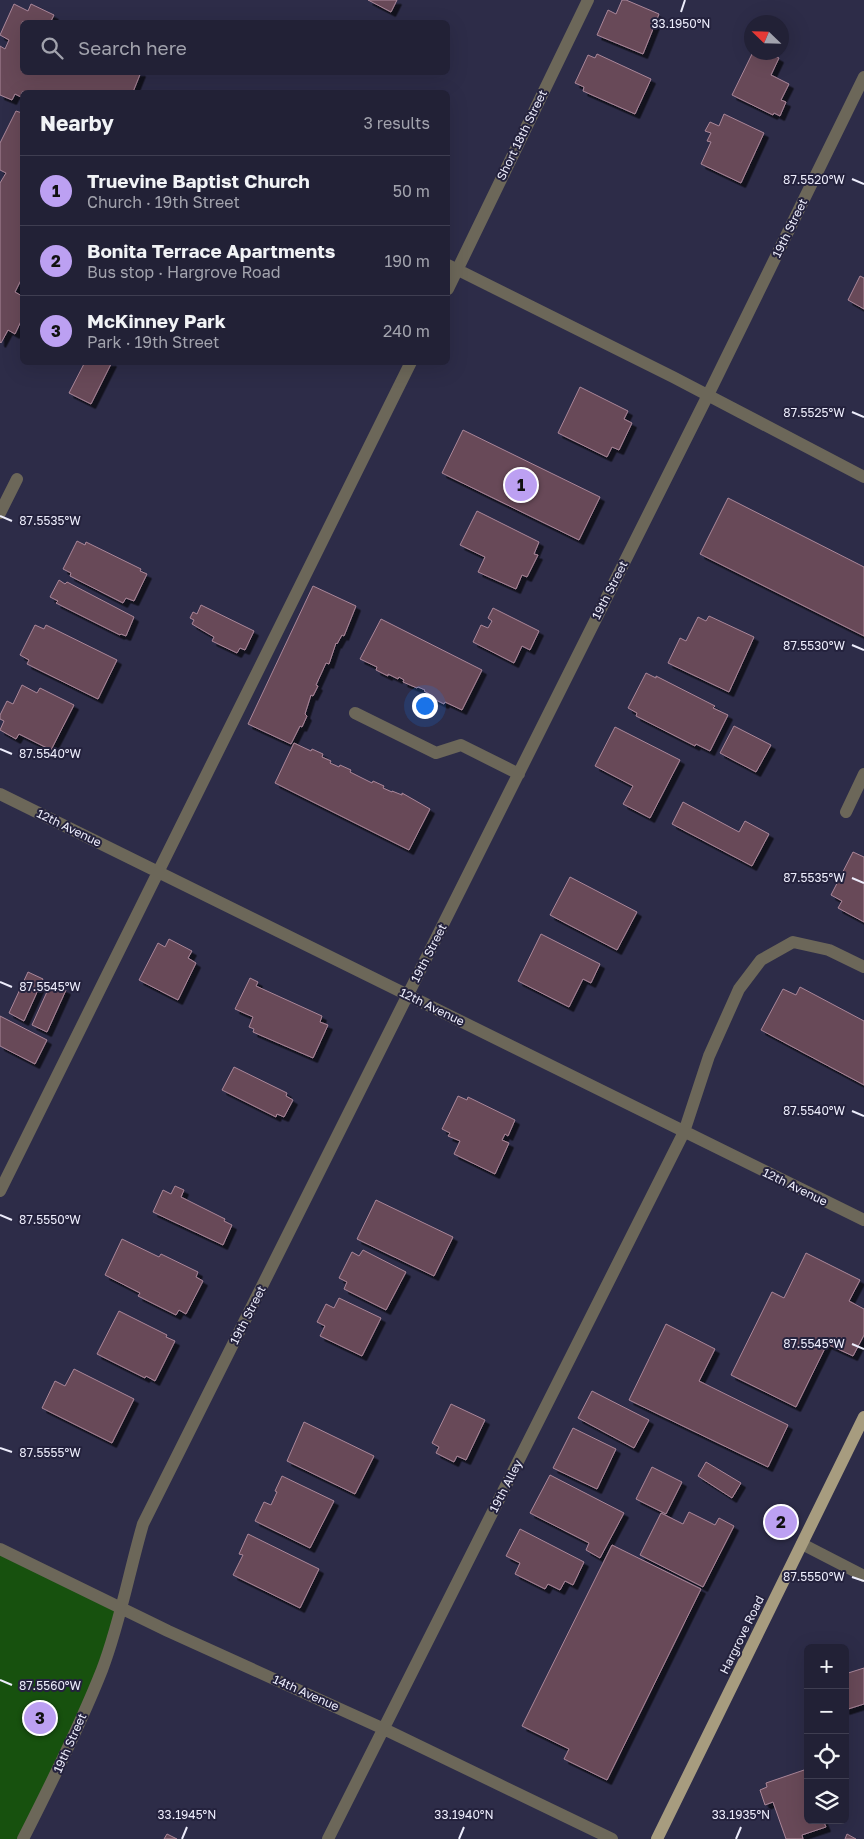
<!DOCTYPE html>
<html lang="en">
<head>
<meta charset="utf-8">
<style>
	:root { --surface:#222136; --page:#2a293e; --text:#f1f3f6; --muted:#a2a3ad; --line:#3f3e51; --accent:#bca0f2 }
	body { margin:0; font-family:"Golos Text",sans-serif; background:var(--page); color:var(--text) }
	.controls { position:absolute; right:15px; bottom:15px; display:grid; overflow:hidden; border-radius:8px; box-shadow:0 5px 20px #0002 }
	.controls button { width:45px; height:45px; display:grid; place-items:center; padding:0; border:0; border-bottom:1px solid var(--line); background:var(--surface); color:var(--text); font:25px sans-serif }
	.compass { position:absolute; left:744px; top:15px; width:45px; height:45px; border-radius:50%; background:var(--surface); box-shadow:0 5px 20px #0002; rotate:293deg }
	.you { position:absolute; left:424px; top:705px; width:18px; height:18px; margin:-12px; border:4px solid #fff; border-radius:50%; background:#1a73e8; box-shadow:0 0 0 8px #1a73e833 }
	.badge { display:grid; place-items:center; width:32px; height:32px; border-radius:50%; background:var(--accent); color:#111; font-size:16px; font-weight:700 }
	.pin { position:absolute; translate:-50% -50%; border:2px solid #fff; box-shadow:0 1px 5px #0006 }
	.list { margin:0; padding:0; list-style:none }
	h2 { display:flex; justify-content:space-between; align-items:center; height:65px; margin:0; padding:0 20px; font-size:21px }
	h2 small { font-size:16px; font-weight:400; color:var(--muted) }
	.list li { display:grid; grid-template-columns:32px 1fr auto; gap:15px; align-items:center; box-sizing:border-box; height:70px; padding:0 20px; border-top:1px solid var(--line) }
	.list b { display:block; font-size:19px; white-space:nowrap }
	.list p { margin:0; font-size:16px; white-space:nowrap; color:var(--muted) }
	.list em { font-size:16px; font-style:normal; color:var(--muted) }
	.icon { flex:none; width:28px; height:28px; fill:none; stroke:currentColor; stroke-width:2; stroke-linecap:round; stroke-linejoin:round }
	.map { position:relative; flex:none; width:864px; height:1839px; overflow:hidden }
	.search { position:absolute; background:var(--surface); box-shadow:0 5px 20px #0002; left:20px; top:20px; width:430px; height:55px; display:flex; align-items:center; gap:12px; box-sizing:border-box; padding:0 18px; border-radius:8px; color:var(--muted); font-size:19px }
	.panel { position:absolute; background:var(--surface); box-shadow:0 5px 20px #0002; left:20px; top:90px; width:430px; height:275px; border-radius:8px }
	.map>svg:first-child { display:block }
	.green { fill:#17510e }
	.building { fill:#684859; stroke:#aa8799; filter:url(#shadow) }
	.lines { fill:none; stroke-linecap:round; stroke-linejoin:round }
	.minor { stroke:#6c6759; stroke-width:12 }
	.major { stroke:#a79c7f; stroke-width:12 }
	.ticks { fill:none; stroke:#ededfc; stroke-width:2 }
	.labels { text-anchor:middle; stroke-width:4; stroke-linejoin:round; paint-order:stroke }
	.street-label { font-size:12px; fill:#ededfc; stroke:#24223d }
	.ticks-label { font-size:12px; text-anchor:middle; fill:#ededfc; stroke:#24223d; stroke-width:4; stroke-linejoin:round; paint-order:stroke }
</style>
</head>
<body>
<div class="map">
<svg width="864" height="1839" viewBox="0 0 864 1839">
	<defs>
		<filter id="shadow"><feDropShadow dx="4.5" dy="4.5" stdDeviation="0" flood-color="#0009"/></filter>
	</defs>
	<rect width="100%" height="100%" fill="#2d2c48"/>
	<!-- green -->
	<path class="green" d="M0,1549l122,59 -20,61 -79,170h-23z"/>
	<!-- building -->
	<path class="building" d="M368,0h29l-6,12z
		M622,0h4l33,14 -16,40 -46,-19 11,-25 8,4z
		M14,4l14,7 3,-7 23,11 -3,6 3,1h-32v50h119l-8,20h-111l-1,5 -6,-3 -3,6 -12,-5v-49l5,3 4,-9 -9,-5z
		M753,52h15l11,6 -8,17 18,9 -8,16 5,2 -6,14 -6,-3 -1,2 -41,-20z
		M597,54l54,25 -16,35 -52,-23 1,-4 -9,-4 13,-28 7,3z
		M16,111l6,2v165l-7,14 7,4 -1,8 1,1v14l-7,15 -7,-4 -7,13 -1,-1v-159l6,-10 -6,-3v-27z
		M724,114l40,19 -23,50 -40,-19 10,-22 -4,-1 4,-8 -6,-2 5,-9 9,4z
		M860,276l4,2v31l-16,-9z
		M85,362h27l-21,42 -22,-11z
		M580,387l48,24 -4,8 8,4 -13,27 -7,-3 -5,10 -49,-24z
		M463,430l137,67 -21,43 -137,-67z
		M728,498l136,69v69l-164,-82z
		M477,511l62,31 -5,12 4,1 -11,22 -5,-2 -6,14 -38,-17 7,-15 -25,-12z
		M77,541l8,4 1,-3 55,27 -1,2 7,3 -13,27 -8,-3 -3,5 -53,-27 1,-3 -8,-4z
		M59,580l6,4 2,-2 67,35 -8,19 -5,-2 -1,1 -64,-32 2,-2 -8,-4z
		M313,586l43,20 -12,30 -2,-1 -5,9 -1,-1 -7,21 -3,-1 -10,22 2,1 -5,10 -2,-1 -6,19 2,2 -5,11 -2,-1 -9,18 -43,-20z
		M201,605l53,26 -9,19 -5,-2 -3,5 -25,-12 2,-4 -22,-13 2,-4 -4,-2 3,-6 4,2z
		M493,608l46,23 -9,19 -8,-4 -8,17 -41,-21 8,-17 7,3 4,-7 -4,-3z
		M709,616l45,21 -25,55 -61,-29 12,-25 6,3 12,-24 8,4z
		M381,619l101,51 -20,40 -17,-8 -1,2 -12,-6 1,-2 -9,-5 1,-1 -7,-3 -1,1 -14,-6 1,-2 -5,-3 -1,2 -10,-5v2l-12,-6 1,-3 -17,-8z
		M35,625l9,4 2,-4 71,35 -19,39 -71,-35 2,-4 -9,-5z
		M646,673l10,5v-2l59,30 -2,2 15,7 -18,36 -14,-7 -1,2 -59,-30 1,-3 -9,-5z
		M22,685l15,8 3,-5 34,17 -23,45 -32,-16 -3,5 -16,-9 4,-9 -4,-2v-4l7,-14 6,3z
		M734,726l37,19 -15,27 -36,-19z
		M615,727l65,33 -30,58 -27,-14 10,-18 -38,-20z
		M294,743l17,8 1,-2 11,5 -1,3 9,4 -1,2 9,4 1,-2 11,5 -1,2 22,11 1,-2 11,5 -1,2 9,4v-1l10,4v-2l28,16 -21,41 -134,-67z
		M683,802l56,30 6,-11 24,13 -17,32 -80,-42z
		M853,852l11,5v65l-26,-14 4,-7 -11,-6z
		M570,877l67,35 -20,38 -67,-35z
		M541,934l59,30 -9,19 -8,-4 -14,28 -51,-26z
		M169,939l23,12 -4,7 8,5 -18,37 -39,-20 19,-37 7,4z
		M28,972l15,7 -19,42 -15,-8z
		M250,978l8,4 -2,4 66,30 -2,6 8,3 -15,33 -60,-26 1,-3 -5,-2 4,-10 -18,-8z
		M51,983l15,7 -19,42 -15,-7z
		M800,987l64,34v64l-103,-55 22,-41 13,6z
		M0,1016l47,24 -12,24 -35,-18z
		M234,1067l53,26 -1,3 7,4 -9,17 -7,-3 -1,3 -54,-27z
		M458,1096l9,4 1,-3 47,23 -7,16 -3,-2 -3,6 7,3 -14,31 -41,-20 6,-13 -12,-5 2,-3 -8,-4z
		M175,1186l9,4 -3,7 44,22 -1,2 8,4 -9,20 -70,-33 10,-22 8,4z
		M376,1200l77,37 -19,39 -77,-37z
		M122,1239l37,18 2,-3 37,18 -2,5 7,4 -17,33 -7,-4 -3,5 -38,-19 2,-3 -35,-18z
		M363,1250l43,22 -20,38 -42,-21 3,-7 -8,-4 13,-26 7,4z
		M806,1253l54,27 -11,21 15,8v26l-11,21 -26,-12 -31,63 -65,-32 41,-83 12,6z
		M339,1298l42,20 -19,38 -42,-20 5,-10 -8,-4 9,-18 8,4z
		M119,1311l48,24 -1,2 9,4 -20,40 -9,-5 -1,2 -48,-24z
		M666,1324l49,25 -16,32 89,44 -20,42 -139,-67z
		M74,1369l60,30 -22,44 -70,-35 13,-27 10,5z
		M592,1391l57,29 -15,28 -56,-30z
		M451,1404l34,16 -19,40 -9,-4 -3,6 -18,-9 3,-6 -7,-4z
		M304,1422l70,34 -19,38 -68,-33z
		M573,1428l43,21 -19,40 -44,-21z
		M706,1462l35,21 -9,15 -34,-22z
		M652,1467l30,15 -16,32 -30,-15z
		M550,1475l74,38 -24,45 -14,-8 3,-7 -59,-30z
		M282,1476l52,25 -24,47 -55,-27 9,-19 7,3 6,-13 -2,-1z
		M689,1512l26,13 4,-7 15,8 -31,61 -63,-32 21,-42 22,11z
		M520,1529l64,33 -11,23 -8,-4 -5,9 -12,-6 -3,5 -30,-15 5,-11 -14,-7z
		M248,1534l71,35 -19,39 -67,-33 10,-20 -4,-1z
		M612,1545l89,44 -94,191 -43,-21 5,-10 -47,-23z
		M864,1668v36l-19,6v-36z
		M807,1769l1,19 -3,1 3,8v23h15l3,7 -24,8 1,4h-17l-13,-37 -8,3 -5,-15 7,-3 -1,-4z
		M167,1834l10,5h-13z
		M847,1834l9,5h-11z"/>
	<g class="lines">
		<!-- minor -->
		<path class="minor" d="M448,265l225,112 191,100
			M448,289l140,-289
			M0,513l17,-34
			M355,713l81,40 25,-8 58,29
			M0,794l864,426
			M846,812l18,-38
			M0,1191l411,-829
			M802,1544l62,32
			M0,1549l168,82 216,98 228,110
			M23,1839c28,-55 56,-111 79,-169 18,-47 27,-98 41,-146l565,-1129 156,-318
			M328,1839l356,-707 25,-76 30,-67 22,-29 32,-18 36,8 35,17"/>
		<!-- major -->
		<path class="major" d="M657,1839l207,-422"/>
	</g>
	<!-- ticks -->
	<path class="ticks" d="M681,12l4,-12M852,179l12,5M852,412l12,5M0,516l12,5M852,645l12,5M0,749l12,5M852,878l12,5M0,982l12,5M852,1111l12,5M0,1215l12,5M852,1344l12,5M0,1448l12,4M852,1577l12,4M0,1680l12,5M182,1839l5,-12M459,1839l5,-12M736,1839l5,-12"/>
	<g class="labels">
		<!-- street labels -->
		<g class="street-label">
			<text transform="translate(522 135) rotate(-64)" y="4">Short 18th Street</text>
			<text transform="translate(790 228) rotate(-64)" y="4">19th Street</text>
			<text transform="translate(610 590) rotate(-63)" y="4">19th Street</text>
			<text transform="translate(69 828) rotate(26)" y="4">12th Avenue</text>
			<text transform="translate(429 953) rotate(-63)" y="4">19th Street</text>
			<text transform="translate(432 1007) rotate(26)" y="4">12th Avenue</text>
			<text transform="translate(795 1187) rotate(26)" y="4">12th Avenue</text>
			<text transform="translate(248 1315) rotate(-63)" y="4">19th Street</text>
			<text transform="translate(506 1486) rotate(-63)" y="4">19th Alley</text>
			<text transform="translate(742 1635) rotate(-64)" y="4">Hargrove Road</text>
			<text transform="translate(306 1693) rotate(24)" y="4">14th Avenue</text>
			<text transform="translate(70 1743) rotate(-66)" y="4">19th Street</text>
		</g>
	</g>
	<g class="ticks-label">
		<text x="681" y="28">33.1950°N</text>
		<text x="814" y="184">87.5520°W</text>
		<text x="814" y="417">87.5525°W</text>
		<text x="50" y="525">87.5535°W</text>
		<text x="814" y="650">87.5530°W</text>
		<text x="50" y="758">87.5540°W</text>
		<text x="814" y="882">87.5535°W</text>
		<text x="50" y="991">87.5545°W</text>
		<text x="814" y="1115">87.5540°W</text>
		<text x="50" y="1224">87.5550°W</text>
		<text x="814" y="1348">87.5545°W</text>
		<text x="50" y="1457">87.5555°W</text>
		<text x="814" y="1581">87.5550°W</text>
		<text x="50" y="1690">87.5560°W</text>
		<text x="187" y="1819">33.1945°N</text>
		<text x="464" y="1819">33.1940°N</text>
		<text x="741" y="1819">33.1935°N</text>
	</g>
</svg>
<div class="controls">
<button>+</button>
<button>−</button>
<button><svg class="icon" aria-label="locate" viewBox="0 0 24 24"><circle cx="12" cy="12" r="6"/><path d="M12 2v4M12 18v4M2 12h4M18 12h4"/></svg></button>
<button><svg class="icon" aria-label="layers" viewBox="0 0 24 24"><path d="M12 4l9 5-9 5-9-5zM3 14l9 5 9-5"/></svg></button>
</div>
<svg class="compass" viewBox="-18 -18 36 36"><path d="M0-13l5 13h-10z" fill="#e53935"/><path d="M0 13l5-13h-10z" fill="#a2a3ad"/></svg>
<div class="you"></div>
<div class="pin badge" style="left:521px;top:485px">1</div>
<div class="pin badge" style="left:781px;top:1522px">2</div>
<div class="pin badge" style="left:40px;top:1718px">3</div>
<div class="search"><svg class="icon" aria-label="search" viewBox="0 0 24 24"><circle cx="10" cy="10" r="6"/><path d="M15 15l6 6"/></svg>Search here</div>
<section class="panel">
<h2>Nearby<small>3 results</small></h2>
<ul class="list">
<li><span class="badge">1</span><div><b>Truevine Baptist Church</b><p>Church · 19th Street</p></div><em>50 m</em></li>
<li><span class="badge">2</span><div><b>Bonita Terrace Apartments</b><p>Bus stop · Hargrove Road</p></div><em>190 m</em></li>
<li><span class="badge">3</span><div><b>McKinney Park</b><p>Park · 19th Street</p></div><em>240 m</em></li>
</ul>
</section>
</div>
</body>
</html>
